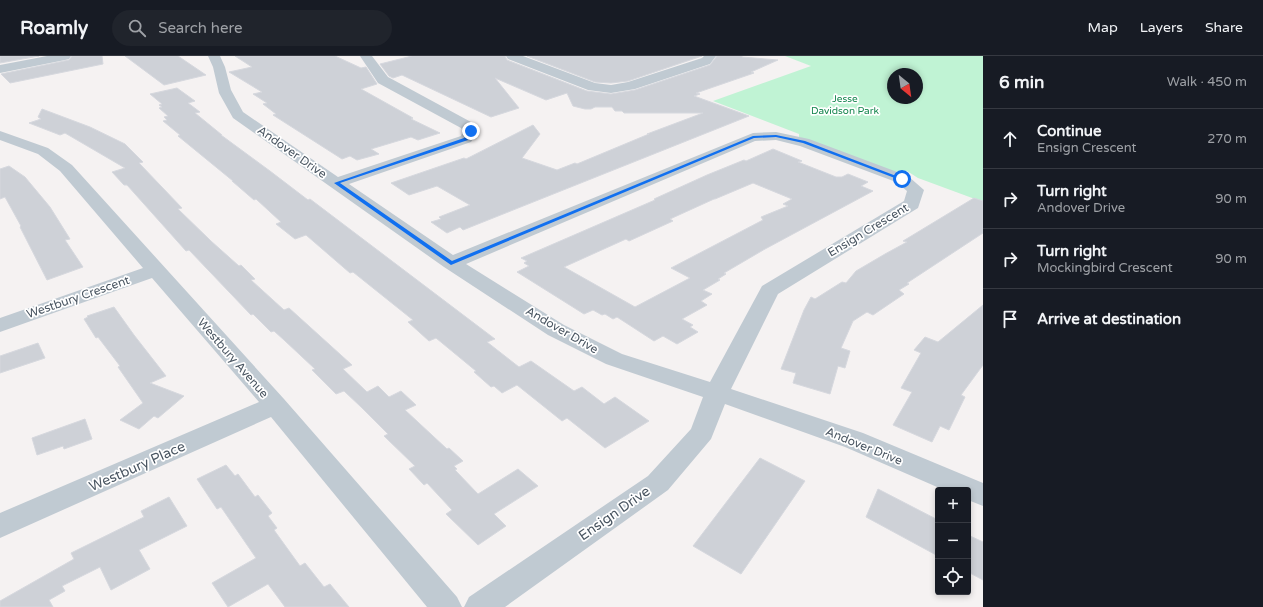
<!DOCTYPE html>
<html lang="en">
<head>
<meta charset="utf-8">
<style>
	:root { --surface:#171b24; --page:#20242c; --text:#f1f3f6; --muted:#9ea1a6; --line:#363941 }
	body { margin:0; font-family:"Varela Round",sans-serif; background:var(--page); color:var(--text) }
	.controls { position:absolute; right:12px; bottom:12px; display:grid; overflow:hidden; border-radius:4px; box-shadow:0 2px 6px #0003 }
	.controls button { width:36px; height:36px; display:grid; place-items:center; padding:0; border:0; border-bottom:1px solid var(--line); background:var(--surface); color:var(--text); font:20px sans-serif }
	.compass { position:absolute; left:887px; top:12px; width:36px; height:36px; border-radius:50%; background:var(--surface); box-shadow:0 2px 6px #0003; rotate:151deg }
	.stop { position:absolute; width:12px; height:12px; margin:-9px; border:3px solid #1170f0; border-radius:50%; background:#fff }
	.stop.end { background:#1170f0; border-color:#fff; box-shadow:0 1px 4px #0008 }
	.list { margin:0; padding:0; list-style:none }
	h2 { display:flex; justify-content:space-between; align-items:center; height:52px; margin:0; padding:0 16px; font-size:17px }
	h2 small { font-size:13px; font-weight:400; color:var(--muted) }
	.list li { display:grid; grid-template-columns:26px 1fr auto; gap:12px; align-items:center; box-sizing:border-box; height:60px; padding:0 16px; border-top:1px solid var(--line) }
	.list b { display:block; font-size:15px; white-space:nowrap }
	.list p { margin:0; font-size:13px; white-space:nowrap; color:var(--muted) }
	.list em { font-size:13px; font-style:normal; color:var(--muted) }
	.icon { flex:none; width:22px; height:22px; fill:none; stroke:currentColor; stroke-width:2; stroke-linecap:round; stroke-linejoin:round }
	.map { position:relative; flex:none; width:983px; height:551px; overflow:hidden }
	header { display:flex; align-items:center; gap:24px; box-sizing:border-box; height:56px; padding:0 20px; background:var(--surface); border-bottom:1px solid var(--line) }
	header strong { font-size:19px }
	nav { display:flex; gap:22px; margin-inline-start:auto; font-size:14px }
	.search { width:280px; height:36px; background:var(--page); display:flex; align-items:center; gap:10px; box-sizing:border-box; padding:0 14px; border-radius:22px; color:var(--muted); font-size:15px }
	main { display:flex }
	aside { flex:1; background:var(--surface) }
	.map>svg:first-child { display:block }
	.green { fill:#c0f3d4; fill-rule:evenodd }
	.building { fill:#ced1d7; stroke:#d6d8de; fill-rule:evenodd }
	.lines { fill:none; stroke-linecap:round; stroke-linejoin:round }
	.minor { fill:#c0cad2; fill-rule:evenodd }
	.route { fill:#1170f0 }
	.labels { text-anchor:middle; stroke-width:3.5; stroke-linejoin:round; paint-order:stroke }
	.far-park-label { font-size:10px; fill:#12844c; stroke:#fff }
	.street-label { font-size:12px; fill:#495561; stroke:#fff }
	.near-street-label { font-size:14px; fill:#495561; stroke:#fff }
</style>
</head>
<body>
<header>
<strong>Roamly</strong>
<div class="search"><svg class="icon" aria-label="search" viewBox="0 0 24 24"><circle cx="10" cy="10" r="6"/><path d="M15 15l6 6"/></svg>Search here</div>
<nav><a>Map</a><a>Layers</a><a>Share</a></nav>
</header>
<main>
<div class="map">
<svg width="983" height="551" viewBox="0 0 983 551">
	<rect width="100%" height="100%" fill="#f5f2f2"/>
	<!-- green -->
	<path class="green" d="M785,0h198v146l-65,-24 -11,-7 -14,1 -94,-35v-3l-86,-33 98,-35zM893,18h24v24h-24z"/>
	<!-- building -->
	<path class="building" d="M0,0h39l-39,7z
		M72,0h30l1,8 -93,19 -9,-9 68,-14z
		M125,0h53l28,19 -42,10z
		M235,0h100l26,12 5,-1 11,17 -16,5 52,29 -2,1 29,14 -22,7 -7,-3 -40,12 8,5 -22,6 -7,-4 -8,3 -69,-44 3,-1 -13,-10 4,-1 -14,-9 9,-2 -33,-20 23,-5z
		M412,0h93l2,4 80,31 24,3 24,-4 75,-25 7,-9h25v1l36,3 -27,12 3,1 -58,20 4,1 -6,2 55,20 -286,114 -3,-3 -13,6 -16,-11 10,-3 -2,-2 31,-12 -33,-19 -28,9 -18,-12 73,-25 2,1 67,-34 7,9 -18,24 35,12 18,-7 2,1 72,-30h-2l56,-21h-79l-2,-2h-7l-3,-4h-17l-4,2h-6l-12,-3 -6,-13 -21,7 -51,-22 24,30 -28,9 -89,-42 -9,3 -4,-2 -9,-12z
		M527,0h175l-74,25 -17,2 -16,-1z
		M177,32l18,13 -7,2 12,9 -5,1 27,22h-1l49,36 38,29 2,-1 185,140 -8,3 32,25 12,-6 43,30 8,-4 22,17 11,-7 34,24 -44,27 -38,-30 -5,3 -45,-36 -15,8 -8,-7 -3,1 -17,-15 2,-1 -40,-33 -7,3 -21,-19 5,-2 -60,-48 -3,1 -44,-38 -11,4 -19,-15 5,-2 -25,-23 -2,1 -22,-19h1l-55,-45 2,-1 -17,-14 4,-1 -3,-3 4,-1 -9,-8 3,-1 -3,-2 3,-1 -12,-10z
		M42,53l48,18 35,17 18,18 -4,1 43,45 -4,1 33,32 28,25 2,-1 14,14 -4,1 33,30 5,-2 63,57 -9,4 24,23 11,-6 11,11 12,-6 15,14 -11,5 42,39 2,-1 14,13 -9,5 3,3 -2,1 23,24 40,-25 20,17 -44,28 12,12 -28,19 -32,-31 6,-4 -25,-27 -3,2 -15,-16 6,-3 -31,-30 4,-2 -27,-27 -17,-16 -8,3 -24,-24 3,-1 -31,-29 -10,-9 -3,1 -18,-18 -2,1 -62,-65 -3,1 -59,-66h-3l-12,-13 13,-4 -60,-35 -5,2 -31,-12 12,-4 -3,-2z
		M773,93l29,12 -4,1 38,15h6l6,-3 20,8 -7,4 12,5 -108,58 -41,24 2,1 -8,5 2,1 -17,10 9,4 -11,7 6,4 -25,14 11,6 -3,2 8,5 -21,12 -14,-8 -9,5 -37,-24 -4,2 -8,-5 -3,1 -9,-5 -9,4 -67,-42 12,-6 -5,-3 3,-2 -6,-3 134,-58 -1,-1 53,-24 37,-15 2,1zM753,127l39,16 -9,5 5,2 -27,11 2,3 -92,48 19,10 -55,29 -71,-40 62,-28 3,2 44,-20 -3,-2 44,-20h1z
		M9,110l16,11 25,30 20,32 -5,1 18,27 -36,13 -27,-53 1,-1 -16,-29 -5,2v-30z
		M974,142l9,3v32l-76,50 2,1 -10,6 5,4 -31,21 -6,-3 -14,9 -12,27 9,3 -5,17 -7,-2 -8,28 -37,-11 3,-10 -15,-4 23,-59 7,-13 4,2 27,-17 4,1 10,-12 29,-17 22,-12 -4,-1z
		M983,249v60l-22,30 4,2 -16,33 -9,-4 -8,16 -39,-17 19,-33 -11,-4 20,-35 -7,-3 11,-13 13,5z
		M114,251l20,28 32,41 -16,7 34,13 -26,22 -4,-2 -15,13 -19,-9 23,-17 -25,-36 2,-1 -22,-29 -2,1 -12,-19 4,-2 -1,-1z
		M38,287l7,15 -45,15v-17z
		M85,363l7,20 -28,10 -1,-3 -26,9 -5,-17z
		M760,402l45,23 -64,93 -48,-28z
		M226,409l9,11 3,-2 17,23 3,-2 14,18 -4,3 9,12 -3,2 26,36 5,-3 19,24 6,-3 19,23h-64l-17,-23 -40,23 -16,-24 44,-25 -35,-51 -4,2 -20,-30z
		M878,433l60,31v36l-72,-39z
		M169,441l18,29 -48,24 11,19 -39,21 -11,-23 -38,19 3,5 -16,9 4,7h-53v-6l74,-42 -3,-6 73,-36 -3,-6z
		M968,479l15,7v38l-15,-8z"/>
	<g class="lines">
		<!-- minor -->
		<path class="minor" d="M47,0h24l-2,3 -4,1 -65,13v-8z
			M208,0h12l5,11 6,23 12,22 95,65 123,-41 2,-5 -2,-3 -83,-45 -18,-27h12l16,21 83,45 7,9 -7,11 -122,42 104,71 300,-122 23,-1 33,7 99,37 16,14 -6,18 -140,86 -47,95 132,44 120,50v23l-15,-6v-10h-24l-99,-43 -120,-43 -14,35 -43,51 -163,117h-41l5,-10 179,-121 43,-47 12,-32 -97,-33 -58,-29 -104,-68 -211,-149 -14,-25 -6,-26zM776,84l24,6 96,36 11,9 -3,10 -142,85 -52,96 -88,-28 -58,-29 -98,-61 289,-123z
			M506,0h17l72,27 16,2 17,-3 74,-24 2,-2h12l-6,8 -75,25 -24,4 -23,-3 -80,-31z
			M0,75l48,17 24,17 212,234 173,198 5,10h-35l-156,-190 -271,121v-25l259,-111 -107,-124 -152,54v-14l143,-50 -83,-97 -22,-17 -38,-14z"/>
	</g>
	<!-- route -->
	<path class="route" d="M471,73l2,2 -5,9 -128,43 112,78 301,-125 23,-1 29,6 99,38 -4,1 -97,-37 -27,-6 -22,1 -303,127 -117,-82 130,-45z"/>
	<g class="labels">
		<!-- far-park labels -->
		<g class="far-park-label">
			<text x="845" y="46">Jesse<tspan x="845" dy="12">Davidson Park</tspan></text>
		</g>
		<!-- street labels -->
		<g class="street-label">
			<text transform="translate(292 96) rotate(35)" y="4">Andover Drive</text>
			<text transform="translate(868 174) rotate(-31)" y="4">Ensign Crescent</text>
			<text transform="translate(78 241) rotate(-19)" y="4">Westbury Crescent</text>
			<text transform="translate(562 274) rotate(30)" y="4">Andover Drive</text>
			<text transform="translate(233 302) rotate(49)" y="4">Westbury Avenue</text>
			<text transform="translate(864 390) rotate(22)" y="4">Andover Drive</text>
		</g>
		<!-- near-street labels -->
		<g class="near-street-label">
			<text transform="translate(137 410) rotate(-24)" y="5">Westbury Place</text>
			<text transform="translate(614 457) rotate(-35)" y="5">Ensign Drive</text>
		</g>
	</g>
</svg>
<div class="controls">
<button>+</button>
<button>−</button>
<button><svg class="icon" aria-label="locate" viewBox="0 0 24 24"><circle cx="12" cy="12" r="6"/><path d="M12 2v4M12 18v4M2 12h4M18 12h4"/></svg></button>
</div>
<svg class="compass" viewBox="-18 -18 36 36"><path d="M0-13l5 13h-10z" fill="#e53935"/><path d="M0 13l5-13h-10z" fill="#9ea1a6"/></svg>
<div class="stop" style="left:902px;top:123px"></div>
<div class="stop end" style="left:471px;top:75px"></div>
</div>
<aside>
<h2>6 min<small>Walk · 450 m</small></h2>
<ul class="list">
<li><svg class="icon" aria-label="ahead" viewBox="0 0 24 24"><path d="M12 20V5M6 11l6-6 6 6"/></svg><div><b>Continue</b><p>Ensign Crescent</p></div><em>270 m</em></li>
<li><svg class="icon" aria-label="right" viewBox="0 0 24 24"><path d="M7 20v-9h11M14 6l5 5-5 5"/></svg><div><b>Turn right</b><p>Andover Drive</p></div><em>90 m</em></li>
<li><svg class="icon" aria-label="right" viewBox="0 0 24 24"><path d="M7 20v-9h11M14 6l5 5-5 5"/></svg><div><b>Turn right</b><p>Mockingbird Crescent</p></div><em>90 m</em></li>
<li><svg class="icon" aria-label="arrive" viewBox="0 0 24 24"><path d="M6 21V4h12l-3 4 3 4H6"/></svg><div><b>Arrive at destination</b></div></li>
</ul>
</aside>
</main>
</body>
</html>
